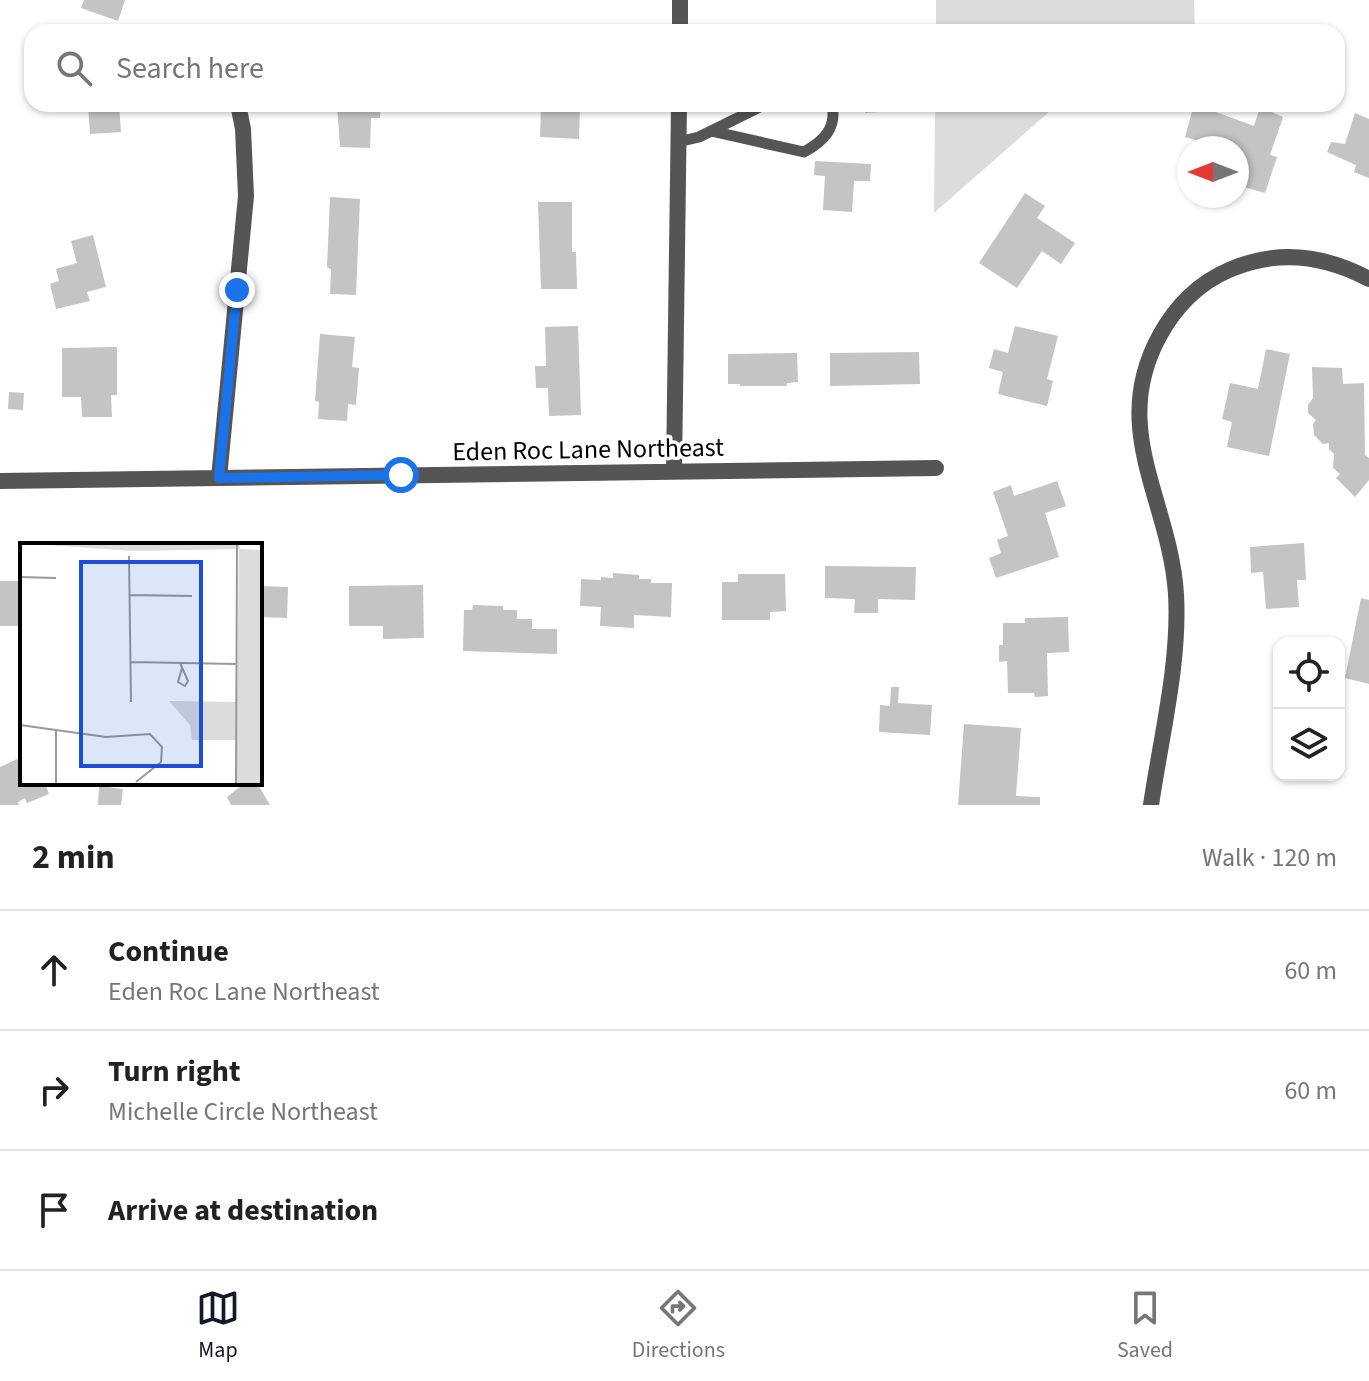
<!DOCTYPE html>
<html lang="en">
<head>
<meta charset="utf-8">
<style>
	:root { --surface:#fff; --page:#f6f6f6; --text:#222; --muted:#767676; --line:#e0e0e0; --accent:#111827 }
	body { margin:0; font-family:"Source Sans 3",sans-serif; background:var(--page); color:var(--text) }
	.controls { position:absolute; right:24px; bottom:24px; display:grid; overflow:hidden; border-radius:16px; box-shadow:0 2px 6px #0004 }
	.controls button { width:72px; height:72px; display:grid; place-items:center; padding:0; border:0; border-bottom:2px solid var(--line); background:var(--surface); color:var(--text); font:40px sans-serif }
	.compass { position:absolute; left:1177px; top:136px; width:72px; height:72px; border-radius:50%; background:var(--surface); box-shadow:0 2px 6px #0004; rotate:270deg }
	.stop { position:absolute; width:24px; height:24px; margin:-18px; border:6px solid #1a73e8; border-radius:50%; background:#fff }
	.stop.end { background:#1a73e8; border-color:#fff; box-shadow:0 2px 8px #0008 }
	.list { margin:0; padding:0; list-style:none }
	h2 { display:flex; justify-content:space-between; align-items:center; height:104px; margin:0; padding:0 32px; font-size:34px }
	h2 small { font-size:26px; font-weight:400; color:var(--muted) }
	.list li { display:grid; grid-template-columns:52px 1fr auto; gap:24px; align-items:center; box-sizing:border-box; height:120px; padding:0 32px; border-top:2px solid var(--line) }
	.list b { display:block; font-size:30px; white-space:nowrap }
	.list p { margin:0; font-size:26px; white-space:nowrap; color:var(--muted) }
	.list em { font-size:26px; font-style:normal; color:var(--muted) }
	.icon { flex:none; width:44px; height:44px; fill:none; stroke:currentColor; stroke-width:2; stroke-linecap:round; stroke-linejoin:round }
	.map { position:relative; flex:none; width:1369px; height:805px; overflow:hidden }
	.search { position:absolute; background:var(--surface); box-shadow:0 2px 6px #0004; left:24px; right:24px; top:24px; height:88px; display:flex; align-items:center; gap:20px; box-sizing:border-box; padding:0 28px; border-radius:24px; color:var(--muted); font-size:30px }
	.sheet { height:464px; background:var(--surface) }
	nav { display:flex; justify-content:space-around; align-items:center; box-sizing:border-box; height:112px; border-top:2px solid var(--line); background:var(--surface); font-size:22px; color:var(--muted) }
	nav a { display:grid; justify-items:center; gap:4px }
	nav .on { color:var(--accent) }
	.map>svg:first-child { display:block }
	.green { fill:#dcdcdc }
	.building { fill:#c4c4c4 }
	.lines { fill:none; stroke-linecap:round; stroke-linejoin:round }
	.lane { stroke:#555; stroke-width:11 }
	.street { stroke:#555; stroke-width:16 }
	.route { stroke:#1a73e8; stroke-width:10 }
	.labels { text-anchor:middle; stroke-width:7; stroke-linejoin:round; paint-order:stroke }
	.street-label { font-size:26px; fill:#000; stroke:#fff }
	.inset-road { fill:none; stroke:#999; stroke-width:2 }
	.view { fill:#1d4ed8; fill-opacity:0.15; stroke:#1d4ed8; stroke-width:4 }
	.inset-edge { fill:none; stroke:#000; stroke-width:4 }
</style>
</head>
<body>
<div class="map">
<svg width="1369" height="805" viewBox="0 0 1369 805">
	<rect width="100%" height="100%" fill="#fff"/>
	<!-- green -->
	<path class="green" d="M936,0h258l1,32h-259z
		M935,104h123l-124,109z"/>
	<!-- building -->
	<path class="building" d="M84,0h41l-7,21 -37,-13z
		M88,104h31l2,28 -31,2z
		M337,104h44l-1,14h-9l-1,30 -30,-1z
		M541,104h39l-1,35 -39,-2z
		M864,104h28l1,7 -28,2z
		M1194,104l60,22 6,-19 23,10 -13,38 7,2 -12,36 -28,-8v-37h-36l1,-6 -17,-5z
		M1355,113l14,6v59l-15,-6 2,-7 -29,-13 4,-10 14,2z
		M815,161l56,3 -1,17h-16l-2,31 -29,-2 2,-34 -11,-1z
		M1025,193l20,13 -8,12 38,25 -14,21 -19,-13 -25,37 -38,-25z
		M330,197l30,2 -4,96 -26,-1 1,-25 -4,-2z
		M538,202h34v50h4l1,37h-36z
		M93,235l13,52 -19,5 3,9 -34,8 -6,-25 9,-3 -3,-12 21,-6 -6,-22z
		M578,326l3,89 -32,1 -1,-28h-12l-1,-22h11l-1,-39z
		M1015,326l43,10 -11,43 6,2 -6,25 -49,-12 5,-22 -14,-4 5,-19 14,4z
		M320,334l35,3 -3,30 7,1 -3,37 -8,-1 -1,17 -29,-2 1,-17 -4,-1z
		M117,347v48h-6l1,22h-30l-1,-20h-19v-49z
		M1266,349l24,5 -21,102 -42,-9 5,-25 -10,-3 8,-36 28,6z
		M919,352l1,32 -90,2v-33z
		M797,353l1,29 -11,1v3h-47v-2h-12v-30z
		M1312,367l30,1 1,16 21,-1 1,72 4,3v22l-14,17 -19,-19 4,-4 -7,-6 1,-14 -5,-5v-6l-6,1 -9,-9 -1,-11 3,-4 -8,-7v-8l5,-7z
		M9,392l15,1 -1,17 -15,-1z
		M1057,481l9,25 -21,7 14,44 -63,21 -7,-20 12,-5 -4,-13 11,-4 -15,-44 18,-7 3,11z
		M1304,543l2,37h-9l2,27 -33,2 -3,-37 -12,1 -1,-26z
		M825,566l91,1 -1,33 -37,-1v14h-24l1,-14 -30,-1z
		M613,573l26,2v4h12v4h21l-1,34 -37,-2v13l-34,-2 1,-19 -21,-1 1,-27 20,1v-3l12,1z
		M738,574h47l1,37 -16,1v8h-48v-38h16z
		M0,581h22v45h-22z
		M423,585l1,53 -41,1v-13h-34v-40z
		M260,586l28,1 -1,31 -27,-1z
		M1361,598l8,2v84l-24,-6z
		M473,605l30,1v4h14v9h15v10h25v25l-94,-3 1,-41h8z
		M1068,617l1,35 -22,1 1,43 -13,1 -1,-4h-26l-1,-32 -8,1v-17h4v-22h22v-5z
		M891,687h8l-1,16 34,2 -2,30 -51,-3 1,-27 10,1z
		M964,724l57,4 -5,68 24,1v8h-82z
		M17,759l5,8v16h23l4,11 -22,9 -2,-5 -7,4 1,3h-19v-38z
		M245,783h12l13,22h-39l-4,-8z
		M99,786l24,3 -2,16h-23z"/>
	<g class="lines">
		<!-- lane -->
		<path class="lane" d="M711,131l93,21c20,-11 33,-24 28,-48
			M678,142l21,-5 67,-33"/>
		<!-- street -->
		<path class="street" d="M680,32v-32
			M674,471l5,-367
			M219,478l27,-282 -3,-67 -5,-25
			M0,481l936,-13
			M1151,805c10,-68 29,-143 25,-211 -6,-94 -68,-165 -16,-259 16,-29 39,-52 69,-65 48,-21 95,-15 140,9"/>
	</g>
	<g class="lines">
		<!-- route -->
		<path class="route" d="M237,290l-18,188 182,-3"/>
	</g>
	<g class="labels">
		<!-- street labels -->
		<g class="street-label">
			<text transform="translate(588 449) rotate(-1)" y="9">Eden Roc Lane Northeast</text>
		</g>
	</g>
	<!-- overview -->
	<g transform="translate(20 543)">
		<rect width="242" height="242" fill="#fff"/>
		<path d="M0,0h219l1,6 22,1v235h-26v-45h-44l-2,-15 -21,-24 68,1 2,-153 -106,2z" fill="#dcdcdc"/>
		<path class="inset-road" d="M109,13l2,146M0,34l36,1M110,52l62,1M111,119l106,2M160,120l8,18 -3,5 -7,-4 4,-14M0,182l86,12 44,-3 12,13 -1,15 -25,20M36,187v55M216,242l1,-242"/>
		<path class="view" d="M61,19h120v204h-120z"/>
		<rect width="242" height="242" class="inset-edge"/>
	</g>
</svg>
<div class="controls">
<button><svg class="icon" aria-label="locate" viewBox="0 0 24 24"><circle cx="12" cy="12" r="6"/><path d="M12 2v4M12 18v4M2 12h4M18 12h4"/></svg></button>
<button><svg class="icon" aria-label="layers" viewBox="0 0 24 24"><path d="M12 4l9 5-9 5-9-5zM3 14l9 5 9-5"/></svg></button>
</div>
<svg class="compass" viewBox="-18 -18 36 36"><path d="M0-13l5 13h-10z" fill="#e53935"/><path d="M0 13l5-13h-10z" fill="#767676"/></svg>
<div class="stop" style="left:401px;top:475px"></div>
<div class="stop end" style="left:237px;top:290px"></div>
<div class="search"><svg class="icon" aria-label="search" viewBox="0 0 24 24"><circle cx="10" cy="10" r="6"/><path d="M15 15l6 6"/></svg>Search here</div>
</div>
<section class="sheet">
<h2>2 min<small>Walk · 120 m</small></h2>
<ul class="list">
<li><svg class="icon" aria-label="ahead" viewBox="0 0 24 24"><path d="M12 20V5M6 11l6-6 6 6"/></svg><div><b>Continue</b><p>Eden Roc Lane Northeast</p></div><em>60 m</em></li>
<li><svg class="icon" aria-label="right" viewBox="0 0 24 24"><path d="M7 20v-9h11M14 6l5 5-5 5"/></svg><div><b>Turn right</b><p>Michelle Circle Northeast</p></div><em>60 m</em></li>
<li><svg class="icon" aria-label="arrive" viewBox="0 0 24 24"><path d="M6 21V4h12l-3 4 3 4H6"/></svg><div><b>Arrive at destination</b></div></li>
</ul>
</section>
<nav>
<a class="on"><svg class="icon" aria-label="map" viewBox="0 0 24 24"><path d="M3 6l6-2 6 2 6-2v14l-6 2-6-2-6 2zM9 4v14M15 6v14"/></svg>Map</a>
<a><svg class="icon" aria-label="directions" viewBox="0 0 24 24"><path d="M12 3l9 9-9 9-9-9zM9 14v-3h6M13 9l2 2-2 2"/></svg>Directions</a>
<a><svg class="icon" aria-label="saved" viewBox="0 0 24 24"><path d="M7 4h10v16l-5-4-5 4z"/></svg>Saved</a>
</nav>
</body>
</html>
